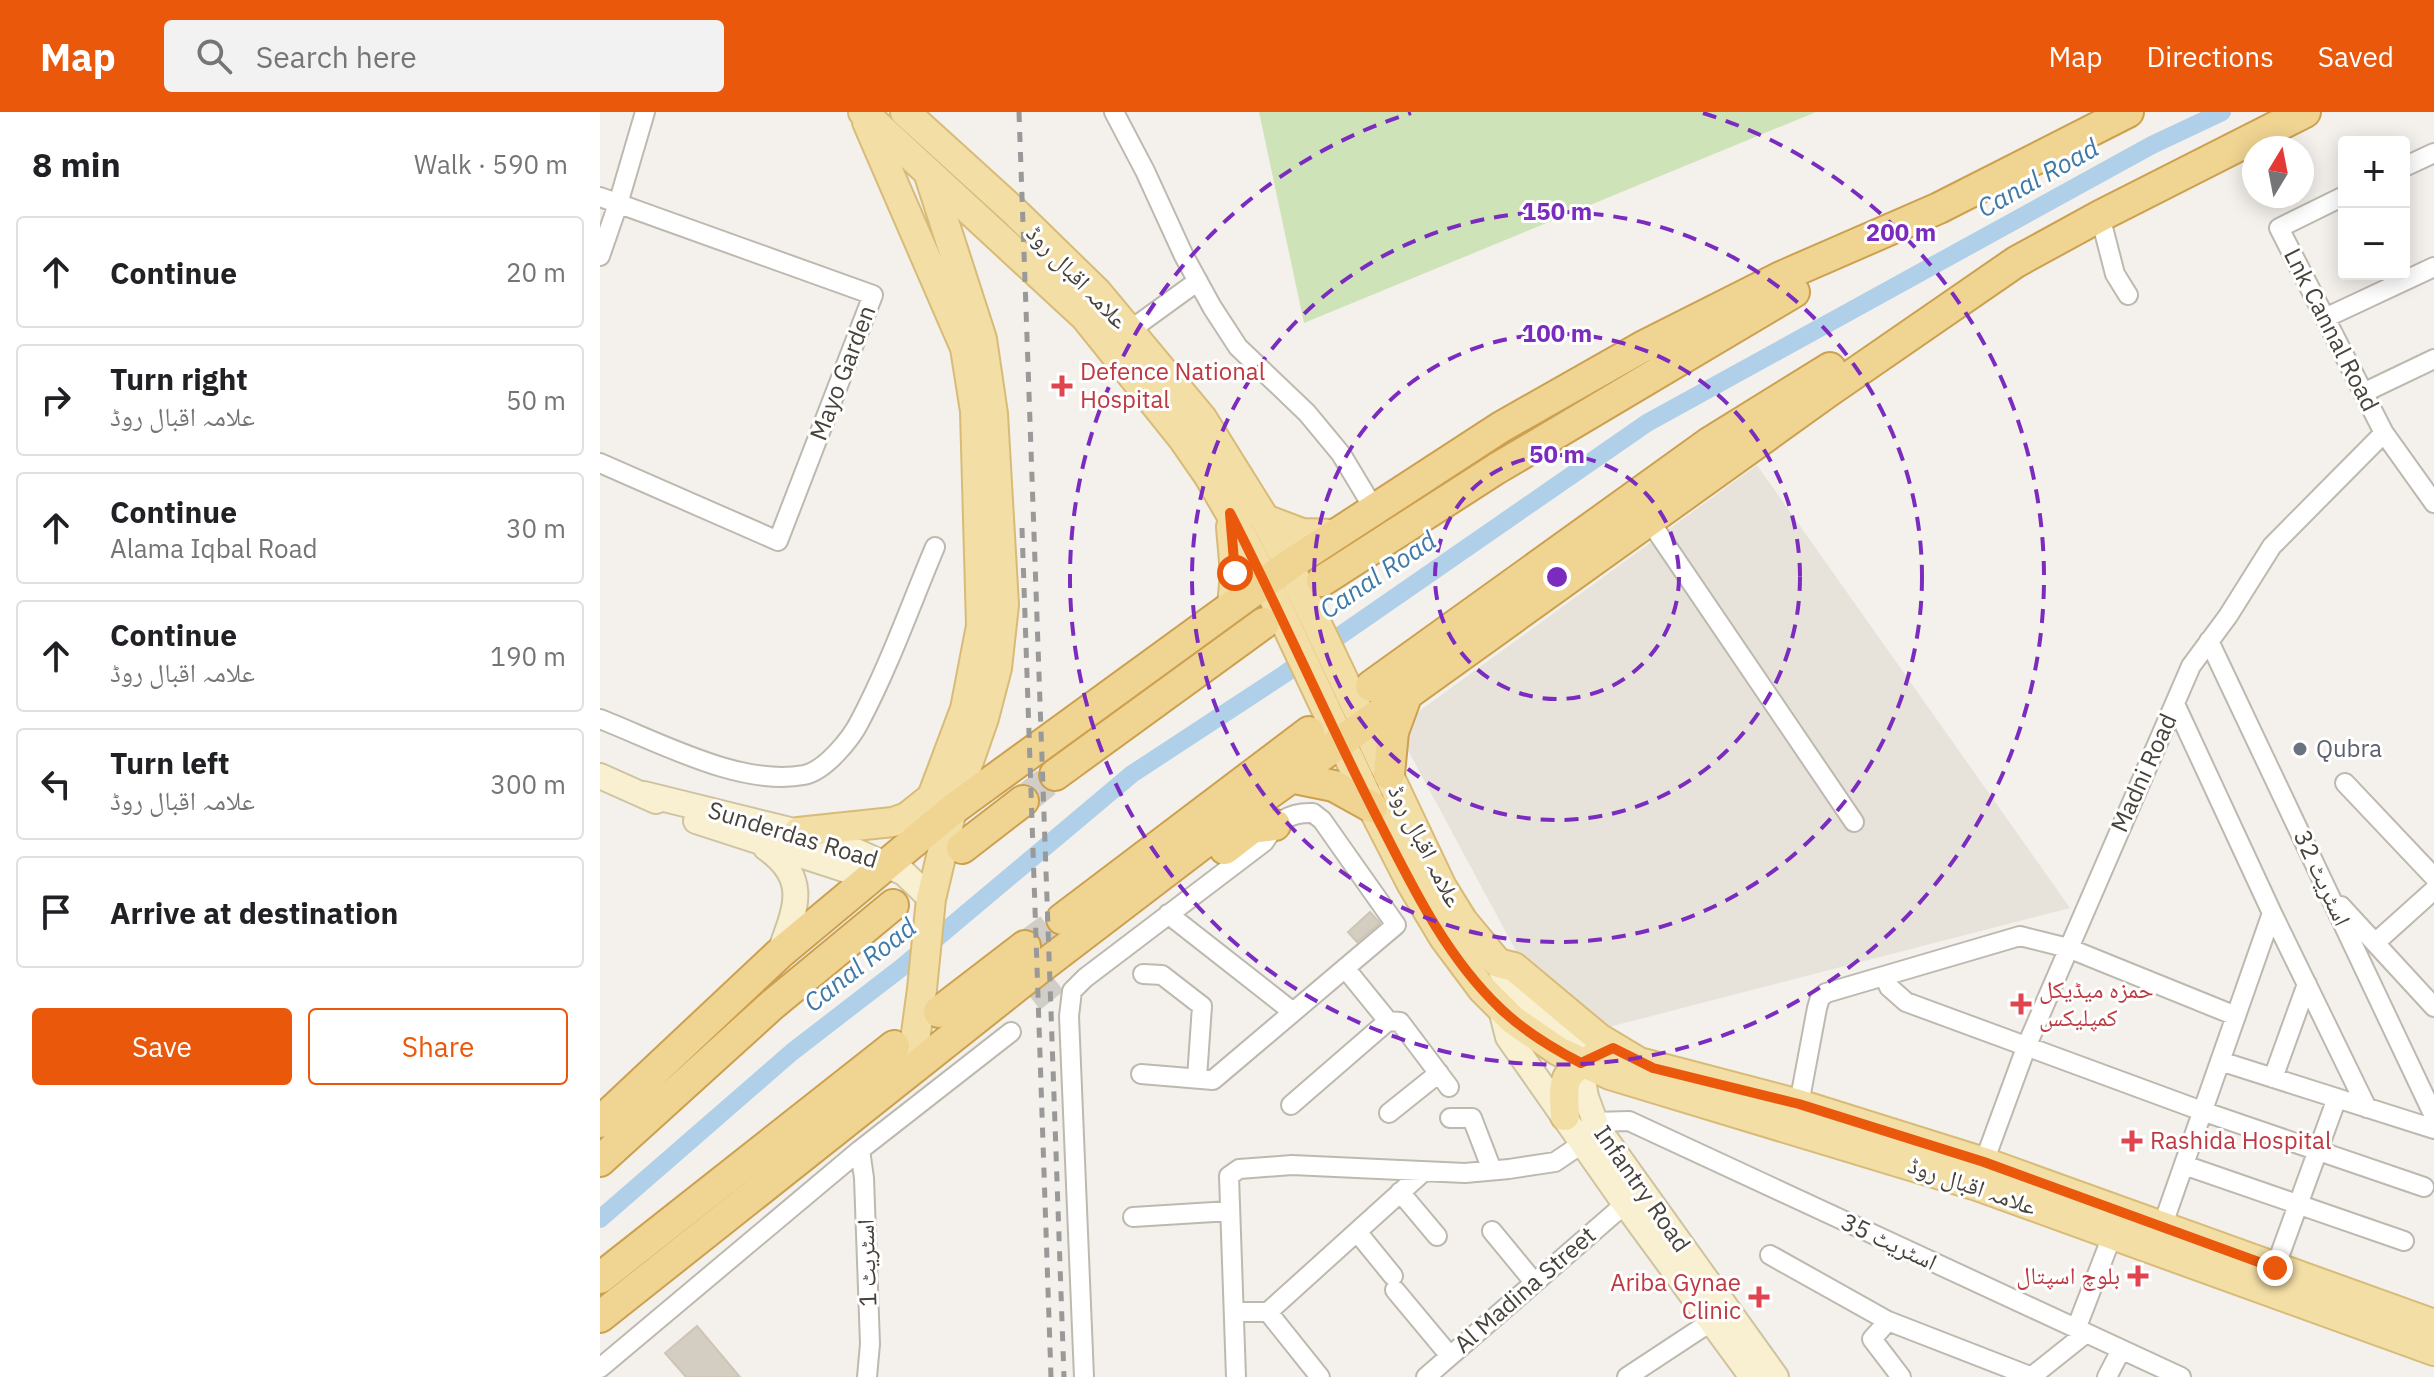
<!DOCTYPE html>
<html lang="en">
<head>
<meta charset="utf-8">
<style>
	:root { --surface:#fff; --page:#f2f2f2; --text:#202124; --muted:#757577; --line:#e0e0e0; --accent:#ea580c }
	body { margin:0; font-family:"IBM Plex Sans","Noto Naskh Arabic",sans-serif; background:var(--page); color:var(--text) }
	.controls { position:absolute; right:24px; top:24px; display:grid; overflow:hidden; border-radius:8px; box-shadow:0 4px 20px #0003 }
	.controls button { width:72px; height:72px; display:grid; place-items:center; padding:0; border:0; border-bottom:2px solid var(--line); background:var(--surface); color:var(--text); font:40px sans-serif }
	.compass { position:absolute; left:1642px; top:24px; width:72px; height:72px; border-radius:50%; background:var(--surface); box-shadow:0 4px 20px #0003; rotate:10deg }
	.stop { position:absolute; width:24px; height:24px; margin:-18px; border:6px solid #ea580c; border-radius:50%; background:#fff }
	.stop.end { background:#ea580c; border-color:#fff; box-shadow:0 2px 8px #0008 }
	.list { margin:0; padding:0; list-style:none }
	h2 { display:flex; justify-content:space-between; align-items:center; height:104px; margin:0; padding:0 32px; font-size:34px }
	h2 small { font-size:26px; font-weight:400; color:var(--muted) }
	.list li { display:grid; grid-template-columns:52px 1fr auto; gap:24px; align-items:center; box-sizing:border-box; height:112px; margin:0 16px 16px; padding:0 16px; border:2px solid var(--line); border-radius:8px }
	.list b { display:block; font-size:30px; white-space:nowrap }
	.list p { margin:0; font-size:26px; white-space:nowrap; color:var(--muted) }
	.list em { font-size:26px; font-style:normal; color:var(--muted) }
	.actions { display:flex; gap:16px; padding:24px 32px }
	.actions a { flex:1; padding:18px 0; border:2px solid var(--accent); border-radius:8px; text-align:center; font-size:28px; color:var(--accent) }
	.actions .main { background:var(--accent); color:#fff }
	.icon { flex:none; width:44px; height:44px; fill:none; stroke:currentColor; stroke-width:2; stroke-linecap:round; stroke-linejoin:round }
	.map { position:relative; flex:none; width:1834px; height:1265px; overflow:hidden }
	header { display:flex; align-items:center; gap:48px; box-sizing:border-box; height:112px; padding:0 40px; background:var(--accent); color:#fff }
	header strong { font-size:38px }
	nav { display:flex; gap:44px; margin-inline-start:auto; font-size:28px }
	.search { width:560px; height:72px; background:var(--page); display:flex; align-items:center; gap:20px; box-sizing:border-box; padding:0 28px; border-radius:8px; color:var(--muted); font-size:30px }
	main { display:flex }
	aside { flex:1; background:var(--surface) }
	.map>svg:first-child { display:block }
	.residential { fill:#e7e3da }
	.grass { fill:#cfe3b9 }
	.lines { fill:none; stroke-linecap:round; stroke-linejoin:round }
	.canal { stroke:#b0d0e9; stroke-width:18 }
	.building { fill:#d4cdc2; stroke:#cec5b6; stroke-width:2 }
	.trunk-tunnel { stroke:#d1cec8; stroke-width:30; stroke-dasharray:30 15; stroke-linecap:butt }
	.minor-casing { stroke:#beb9af; stroke-width:22 }
	.secondary-casing { stroke:#cec3a1; stroke-width:28 }
	.primary-casing { stroke:#d7bb77; stroke-width:32 }
	.trunk-casing { stroke:#cca04e; stroke-width:34 }
	.minor { stroke:#fff; stroke-width:18 }
	.secondary { stroke:#f9f0d1; stroke-width:24 }
	.primary { stroke:#f3dea6; stroke-width:28 }
	.trunk { stroke:#f0d492; stroke-width:30 }
	.rail { stroke:#999; stroke-width:5; stroke-dasharray:10 10; stroke-linecap:butt }
	.route { stroke:#ea580c; stroke-width:10 }
	.ring { fill:none; stroke:#7b2cbf; stroke-width:4; stroke-dasharray:14 10 }
	.health-dot { fill:#e0444e; stroke:#fff; stroke-width:3 }
	.worship-dot { fill:#6b7280; stroke:#fff; stroke-width:3 }
	.labels { text-anchor:middle; stroke-width:6; stroke-linejoin:round; paint-order:stroke }
	.street-label { font-size:24px; fill:#47423a; stroke:#fff }
	.health-label { font-size:24px; fill:#be3a42; stroke:#fff; text-anchor:start }
	.worship-label { font-size:24px; fill:#5b616d; stroke:#fff; text-anchor:start }
	.water-label { font-size:26px; font-style:italic; fill:#3f79a7; stroke:#fff }
	.centre { fill:#7b2cbf; stroke:#fff; stroke-width:4 }
	.ring-label { font-size:24px; text-anchor:middle; font-weight:bold; fill:#7b2cbf; stroke:#fff; stroke-width:6; stroke-linejoin:round; paint-order:stroke }
</style>
</head>
<body>
<header>
<strong>Map</strong>
<div class="search"><svg class="icon" aria-label="search" viewBox="0 0 24 24"><circle cx="10" cy="10" r="6"/><path d="M15 15l6 6"/></svg>Search here</div>
<nav><a>Map</a><a>Directions</a><a>Saved</a></nav>
</header>
<main>
<aside>
<h2>8 min<small>Walk · 590 m</small></h2>
<ul class="list">
<li><svg class="icon" aria-label="ahead" viewBox="0 0 24 24"><path d="M12 20V5M6 11l6-6 6 6"/></svg><div><b>Continue</b></div><em>20 m</em></li>
<li><svg class="icon" aria-label="right" viewBox="0 0 24 24"><path d="M7 20v-9h11M14 6l5 5-5 5"/></svg><div><b>Turn right</b><p>علامہ اقبال روڈ</p></div><em>50 m</em></li>
<li><svg class="icon" aria-label="ahead" viewBox="0 0 24 24"><path d="M12 20V5M6 11l6-6 6 6"/></svg><div><b>Continue</b><p>Alama Iqbal Road</p></div><em>30 m</em></li>
<li><svg class="icon" aria-label="ahead" viewBox="0 0 24 24"><path d="M12 20V5M6 11l6-6 6 6"/></svg><div><b>Continue</b><p>علامہ اقبال روڈ</p></div><em>190 m</em></li>
<li><svg class="icon" aria-label="left" viewBox="0 0 24 24"><path d="M17 20v-9H6M10 6l-5 5 5 5"/></svg><div><b>Turn left</b><p>علامہ اقبال روڈ</p></div><em>300 m</em></li>
<li><svg class="icon" aria-label="arrive" viewBox="0 0 24 24"><path d="M6 21V4h12l-3 4 3 4H6"/></svg><div><b>Arrive at destination</b></div></li>
</ul>
<div class="actions"><a class="main">Save</a><a>Share</a></div>
</aside>
<div class="map">
<svg width="1834" height="1265" viewBox="0 0 1834 1265">
	<rect width="100%" height="100%" fill="#f4f1ec"/>
	<!-- residential -->
	<path class="residential" d="M1157,353l313,443 -465,120 -74,-49 -135,-251z"/>
	<!-- grass -->
	<path class="grass" d="M659,0h557l-512,211z"/>
	<g class="lines">
		<!-- canal -->
		<path class="canal" d="M0,1107l192,-167 109,-84 231,-194 151,-99 364,-252 505,-278 70,-33"/>
	</g>
	<!-- building -->
	<path class="building" d="M770,800l10,11 -23,19 -9,-10z
		M97,1214l43,51h-54l-21,-24z"/>
	<g class="lines">
		<!-- trunk-tunnel -->
		<path class="trunk-tunnel" d="M423,689l32,-26
			M425,834l37,-27
			M431,886l29,-23"/>
		<defs>
			<path id="minor" d="M514,0l31,59 39,85 28,51 26,40 69,66 34,41 33,55
				M1804,55l30,-14
				M1744,84l-65,32 105,205 50,70
				M0,85l273,98 -95,246 -178,-78
				M1500,104l15,58 13,21
				M0,144l18,-52 27,-92
				M1725,206l109,-51
				M529,219l69,-50
				M1763,281l71,-34
				M1049,408l205,302
				M1609,529l225,475
				M1575,592l97,209 95,195
				M0,607c59,23 141,68 204,56 21,-4 47,-36 56,-54 29,-55 51,-117 75,-174
				M1745,671l89,94
				M1741,794l93,101
				M568,802l125,98
				M1775,831l59,-53
				M745,856l43,53 12,1 49,65
				M543,862l19,1 40,31 -5,72
				M1284,864l5,11 17,15 296,109 222,76
				M1620,949l214,68
				M1673,966l34,-94
				M1199,992l18,-96 3,-10 6,-5 194,-57 48,12 168,68
				M691,993l97,-84
				M789,1001l50,-40
				M850,1006h22l20,52
				M994,1010l35,-1 552,256
				M260,1038l4,28 6,166 -3,33
				M1384,1050l43,-117 164,-379 37,-50 44,-70 112,-113
				M1584,1053l220,76
				M800,1080l37,44
				M533,1105l97,-6
				M1562,1115l110,-314
				M892,1119l42,51
				M758,1121l35,43
				M1170,1143l118,66 144,56
				M1675,1156l62,-170
				M795,1178l55,66
				M634,1200h34l155,-140
				M668,1200l52,65
				M1288,1209l-16,18 29,38
				M1476,1217l36,-93
				M0,1256l260,-218 151,-118
				M484,1265l-15,-361 3,-25 13,-13 179,-136c13,-20 24,-30 49,-29l9,7 74,105 -183,155 -72,-6
				M636,1265l-7,-201 10,-7 53,-4 173,8 44,-4 46,-7 28,-19
				M826,1265l199,-173
				M1027,1265l85,-56
				M1431,1265l54,-43
				M1507,1265l14,-27"/>
			<path id="secondary" d="M0,664l56,25
				M44,682l154,38 60,20 46,21 27,26
				M96,709l175,57
				M166,736c45,31 29,62 13,106
				M898,851c11,35 51,56 78,78l10,56 11,30 179,250
				M901,897l7,28 117,167 127,173"/>
			<path id="primary" d="M263,0l222,205 98,122 25,36 22,38 36,69 106,225 39,76 33,55 38,51 31,31 45,31 52,24 367,111 457,165
				M305,0l110,100 82,80 105,126 63,101 24,46 153,322 21,34 35,42 16,4 85,71 40,24 160,42 185,58 450,162
				M267,10l98,226 10,63 6,215 -16,83 -50,133
				M665,407l37,14 33,1
				M631,415l4,46 -3,33
				M198,720l95,-10 14,-5 25,-20
				M311,958l11,-81 9,-90 21,-89 32,-92 13,-50 7,-63 -11,-191 -11,-75 -53,-164
				M965,1004c-2,-35 -4,-43 30,-59"/>
			<path id="trunk" d="M722,469l174,-112 298,-177
				M771,574l338,-243 121,-75
				M789,662l4,-42 15,-41
				M455,663l209,-152
				M690,665l44,9 38,21
				M362,736l61,-47
				M625,737l27,-21 23,-3
				M462,807l247,-187
				M339,900l86,-66
				M0,1010l179,-168 173,-144 337,-245 212,-138 141,-80 141,-71 156,-68 189,-96
				M0,1049l172,-156 121,-100
				M0,1166l294,-232
				M0,1205l436,-346 221,-169 572,-411 187,-129 84,-46 205,-104"/>
		</defs>
		<!-- minor casing -->
		<use href="#minor" class="minor-casing"/>
		<!-- secondary casing -->
		<use href="#secondary" class="secondary-casing"/>
		<!-- primary casing -->
		<use href="#primary" class="primary-casing"/>
		<!-- trunk casing -->
		<use href="#trunk" class="trunk-casing"/>
		<!-- minor -->
		<use href="#minor" class="minor"/>
		<!-- secondary -->
		<use href="#secondary" class="secondary"/>
		<!-- primary -->
		<use href="#primary" class="primary"/>
		<!-- trunk -->
		<use href="#trunk" class="trunk"/>
		<!-- rail -->
		<path class="rail" d="M419,0l45,1265
			M422,416l29,849"/>
	</g>
	<g class="lines">
		<!-- route -->
		<path class="route" d="M635,461l-5,-60c54,105 100,214 154,318 32,63 65,129 117,178 23,22 51,39 80,54l32,-15 40,20 146,36 185,58 291,106"/>
	</g>
	<!-- distance rings -->
	<g class="ring">
		<circle cx="957" cy="465" r="122"/>
		<circle cx="957" cy="465" r="243"/>
		<circle cx="957" cy="465" r="365"/>
		<path d="M1103 1A487 487 0 1 1 811 1"/>
	</g>
	<!-- markers -->
	<g class="health-dot">
		<path d="M458 262h8v8h8v8h-8v8h-8v-8h-8v-8h8z"/>
		<path d="M1417 880h8v8h8v8h-8v8h-8v-8h-8v-8h8z"/>
		<path d="M1528 1017h8v8h8v8h-8v8h-8v-8h-8v-8h8z"/>
		<path d="M1534 1152h8v8h8v8h-8v8h-8v-8h-8v-8h8z"/>
		<path d="M1155 1173h8v8h8v8h-8v8h-8v-8h-8v-8h8z"/>
	</g>
	<circle class="worship-dot" cx="1700" cy="637" r="8"/>
	<g class="labels">
		<!-- street labels -->
		<g class="street-label">
			<text transform="translate(477 165) rotate(46)" y="8">علامہ اقبال روڈ</text>
			<text transform="translate(1731 218) rotate(63)" y="8">Lnk Cannal Road</text>
			<text transform="translate(243 261) rotate(-69)" y="8">Mayo Garden</text>
			<text transform="translate(1544 661) rotate(-66)" y="8">Madni Road</text>
			<text transform="translate(193 723) rotate(17)" y="8">Sunderdas Road</text>
			<text transform="translate(825 734) rotate(63)" y="8">علامہ اقبال روڈ</text>
			<text transform="translate(1722 766) rotate(65)" y="8">اسٹریٹ 32</text>
			<text transform="translate(1372 1074) rotate(19)" y="8">علامہ اقبال روڈ</text>
			<text transform="translate(1042 1077) rotate(55)" y="8">Infantry Road</text>
			<text transform="translate(1289 1130) rotate(25)" y="8">اسٹریٹ 35</text>
			<text transform="translate(267 1151) rotate(-92)" y="8">اسٹریٹ 1</text>
			<text transform="translate(925 1178) rotate(-41)" y="8">Al Madina Street</text>
		</g>
		<!-- health labels -->
		<g class="health-label">
			<text x="480" y="268">Defence National<tspan x="480" dy="28">Hospital</tspan></text>
			<text x="1439" y="886">حمزہ میڈیکل<tspan x="1439" dy="28">کمپلیکس</tspan></text>
			<text x="1550" y="1037">Rashida Hospital</text>
			<text x="1520" y="1172" text-anchor="end">بلوچ اسپتال</text>
			<text x="1141" y="1179" text-anchor="end">Ariba Gynae<tspan x="1141" dy="28">Clinic</tspan></text>
		</g>
		<!-- worship labels -->
		<g class="worship-label">
			<text x="1716" y="645">Qubra</text>
		</g>
		<!-- water labels -->
		<g class="water-label">
			<text transform="translate(1438 66) rotate(-29)" y="9">Canal Road</text>
			<text transform="translate(778 463) rotate(-34)" y="9">Canal Road</text>
			<text transform="translate(260 853) rotate(-38)" y="9">Canal Road</text>
		</g>
	</g>
	<circle cx="957" cy="465" r="12" class="centre"/>
	<g class="ring-label">
		<text x="957" y="108">150 m</text>
		<text x="1301" y="129">200 m</text>
		<text x="957" y="230">100 m</text>
		<text x="957" y="351">50 m</text>
	</g>
</svg>
<div class="controls">
<button>+</button>
<button>−</button>
</div>
<svg class="compass" viewBox="-18 -18 36 36"><path d="M0-13l5 13h-10z" fill="#e53935"/><path d="M0 13l5-13h-10z" fill="#757577"/></svg>
<div class="stop" style="left:635px;top:461px"></div>
<div class="stop end" style="left:1675px;top:1156px"></div>
</div>
</main>
</body>
</html>
